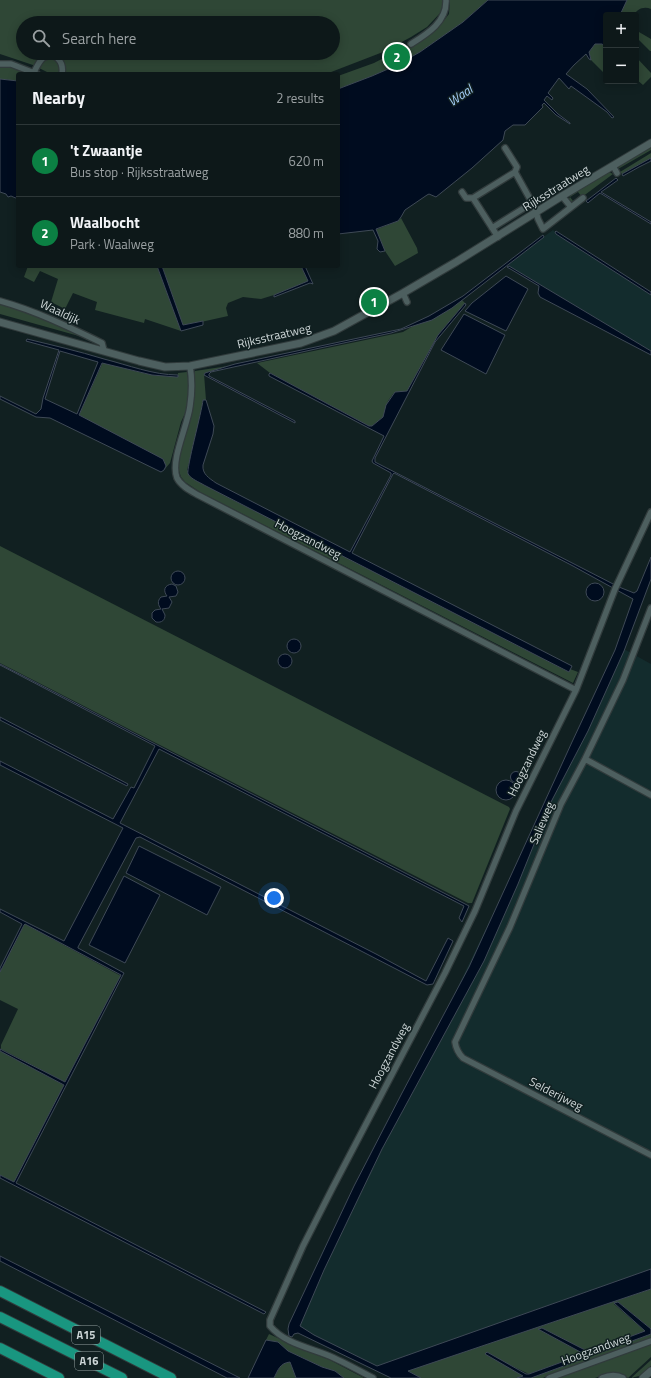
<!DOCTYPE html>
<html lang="en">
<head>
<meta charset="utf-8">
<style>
	:root { --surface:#0d1819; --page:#162122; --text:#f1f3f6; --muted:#9aa0a2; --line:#2d3738; --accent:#0b8043 }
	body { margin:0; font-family:"Titillium Web",sans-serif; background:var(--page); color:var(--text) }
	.controls { position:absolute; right:12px; top:12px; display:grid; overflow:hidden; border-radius:4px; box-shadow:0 2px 10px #0003 }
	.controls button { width:36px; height:36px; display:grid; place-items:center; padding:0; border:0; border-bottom:1px solid var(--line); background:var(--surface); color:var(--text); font:20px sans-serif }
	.you { position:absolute; left:274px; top:898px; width:14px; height:14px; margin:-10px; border:3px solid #fff; border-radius:50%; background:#1a73e8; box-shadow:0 0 0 6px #1a73e833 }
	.badge { display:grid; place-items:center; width:26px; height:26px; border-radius:50%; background:var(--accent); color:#fff; font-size:13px; font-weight:700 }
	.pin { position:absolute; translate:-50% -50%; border:2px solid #fff; box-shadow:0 1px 4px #0006 }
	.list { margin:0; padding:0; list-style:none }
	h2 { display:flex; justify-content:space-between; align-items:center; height:52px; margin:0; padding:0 16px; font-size:17px }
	h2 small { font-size:13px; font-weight:400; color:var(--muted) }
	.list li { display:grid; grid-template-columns:26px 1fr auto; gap:12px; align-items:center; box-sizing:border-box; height:72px; padding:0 16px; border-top:1px solid var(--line) }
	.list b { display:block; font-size:15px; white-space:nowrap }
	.list p { margin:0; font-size:13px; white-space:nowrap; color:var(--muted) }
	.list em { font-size:13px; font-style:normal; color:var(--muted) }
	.icon { flex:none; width:22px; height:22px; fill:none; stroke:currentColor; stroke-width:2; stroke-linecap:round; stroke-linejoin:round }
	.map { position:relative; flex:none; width:651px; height:1378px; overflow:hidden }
	.search { position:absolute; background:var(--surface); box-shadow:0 2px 10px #0003; left:16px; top:16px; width:324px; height:44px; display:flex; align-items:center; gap:10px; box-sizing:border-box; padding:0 14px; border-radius:22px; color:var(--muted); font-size:15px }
	.panel { position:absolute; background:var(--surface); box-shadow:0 2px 10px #0003; left:16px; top:72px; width:324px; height:196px; border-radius:4px }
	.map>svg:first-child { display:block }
	.built { fill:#132c2d }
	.green { fill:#2f4736; fill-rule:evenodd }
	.water { fill:#000c1f; stroke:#3e4956; fill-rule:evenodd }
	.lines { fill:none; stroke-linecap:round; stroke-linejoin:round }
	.minor-casing { stroke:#313b3c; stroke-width:8 }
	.tertiary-casing { stroke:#313b3c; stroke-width:9 }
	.motorway-casing { stroke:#313b3c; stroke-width:12 }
	.minor { stroke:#4d5f5f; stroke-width:5.5 }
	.tertiary { stroke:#4d5f5f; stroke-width:7 }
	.motorway { stroke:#199680; stroke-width:10 }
	.labels { text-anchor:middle; stroke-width:3; stroke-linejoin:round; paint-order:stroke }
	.shield { fill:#112021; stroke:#95a0a1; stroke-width:1 }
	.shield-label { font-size:11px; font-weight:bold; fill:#ced7d8 }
	.street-label { font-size:12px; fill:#ced7d8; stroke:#112021 }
	.water-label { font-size:13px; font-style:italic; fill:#a6cff8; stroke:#112021 }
</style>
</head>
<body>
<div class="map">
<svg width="651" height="1378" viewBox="0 0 651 1378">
	<rect width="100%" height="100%" fill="#112021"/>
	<!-- built -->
	<path class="built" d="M553,230l4,4 94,61v56l-142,-85 -1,-3z
		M622,648l29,16v616l-264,92 -94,-45z"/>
	<!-- green -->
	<path class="green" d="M0,0h442l1,7 -1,4 -15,16 -16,10 -28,15 -57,22h-275l-18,-9 -33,-11zM23,23h310v30h-310z
		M450,0h38l-25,22 -43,30 -25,14 -23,10 -34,13v-13l36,-13 50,-26 17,-13 8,-10z
		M627,0h24v9c-7,-3 -14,0 -17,6h-14z
		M636,28l3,4 12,7v12h-1l-14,-14z
		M595,44h7l4,3v28l-15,-15 -2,-8z
		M636,57l15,16v4l-8,8 -7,-6z
		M0,66l13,1 17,7h-12v7l-18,-2z
		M651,147v3l-33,19 1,-4z
		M651,153v5l-29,16 -2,-2z
		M609,172l4,2 -31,23 -4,-5 -8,5 3,4 -2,1 -2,-3 2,-5z
		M401,218l16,30 1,5 -23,13 -10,-15 -10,-21 23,-9z
		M28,266h129l24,65 -36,-12 -1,4 -49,-13 2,-8 -24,-9 -8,16 -14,-7 7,-23 -18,-8 -6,11 -10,-5z
		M162,266h139l8,15 -35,14 -13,4 -18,-2 -15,6 -2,5 2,8 -45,10z
		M460,298l5,5 -27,32 -31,56 -14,3 -5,7 -5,16 -11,9h-3l-99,-53 -13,-10 146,-31z
		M0,302l33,11 53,25 -86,-24z
		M103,362c24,7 50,16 75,14v-3l9,-1 1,6 1,25 -2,6 -6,13 -11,41 -6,7 2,-4 -87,-51z
		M228,366l-24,8 2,26h-3l-5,30 -11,40 17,15 365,187 1,-3 8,3 -5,11 -373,-191 -15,-10 -4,-5 -2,-6 -1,-9 14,-53 2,-35 1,-3z
		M0,546l509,261 1,2 -38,94h-4l-468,-240z
		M25,924l96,52 -56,106 -64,-33v-4l17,-36 -18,-9v-28l24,-47z
		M0,1051l64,34 -50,97 -14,-7z
		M651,1289v40l-33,-27 -4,2 31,27 -56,21 -47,-24 -4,1 46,25 -55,20 -43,-20 38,22 -7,2h-96l-14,-7z
		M269,1334l35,16 26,10 34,18h-20l-9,-7 -13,-4 -34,-16 -10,-9 -12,-2z
		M651,1334v4l-108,40h-12z
		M651,1342v15l-23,21 -13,-6 -5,1 -15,5h-42z
		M651,1360v6l-12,10 -8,2z
		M284,1362h6l6,16h-22l7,-13z"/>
	<!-- water -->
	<path class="water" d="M488,0h139l-7,15h-14v32l-4,-3h-7l-6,8 2,8 -2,-1 -3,-5 -12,11 -8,9 21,15 27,28 -2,1 -5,-6 -36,-26 -2,3 -10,-11 -11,15 5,5 -1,2 -5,-4 -3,4 14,14 12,9v1l-14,-9 -12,-12 -2,2 1,2 -18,18h-12l-8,6 -2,9 -31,28 -36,29 -7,-3 -2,1 -22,15 -4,7 -3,4 -22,8 9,22 -5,1 -3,-3 1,-8 -5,-11 -35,4v-145l34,-13 23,-10 25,-14 43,-30z
		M0,79l18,2v118l-7,-3 -3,1 -2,-3 -6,-2z
		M651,158v3l-12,6 -16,9 -1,-2z
		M616,178l2,2 -17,12 50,30v2l-51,-31 -11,9 -1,1 -2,-2z
		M556,231l95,61v3l-95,-61 -1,-2z
		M543,235l1,2 -92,71 -20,12 -41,13 -71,15 -109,24 -2,2v2l86,45v2l-91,-48 1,-2 30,-9 166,-35 28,-13 34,-20z
		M157,266h5l21,59 20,-4v4l-22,6z
		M301,266h4l8,18 -3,-1 -36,14v-2l34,-14z
		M509,266l142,85v4l-111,-58 -2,-4 1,-7 -32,-19z
		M506,276l22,13 -22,42 -41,-20 7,-8z
		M465,303l1,2 -31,37 -60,116v4l244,125 15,6 3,-2 14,-34v22l-27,72 -36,80 -37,71 -33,82 -34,77 -102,188 -58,121 -24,56 14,9 63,31 274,-97v20l-243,82 13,7h-30l-93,-45 -4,1 -2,3 -3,-1 -1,-7 1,-5 65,-138 48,-93 67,-126 103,-225 43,-92 18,-51 -60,-33 -179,-93 -1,1 -41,79 220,113 -3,6 -365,-187c-5,-3 -13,-6 -16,-11 -2,-5 14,-63 15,-74h3l8,26 -1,8 -10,31c-1,9 6,13 13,18l134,69 41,-77v-2l-18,-10 -1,-2 12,-25 -115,-60v-2l1,-1 99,53h3l11,-9 3,-12 9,-13 12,-1 31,-56z
		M464,314l41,21 -19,39 -45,-24z
		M27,339c25,6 51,12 77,20 24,6 49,16 74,16v2h-2l-24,-2 -50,-12 -23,52 84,44 3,7 -2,4 -3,2 -111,-54 -14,-1 -36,-18v-3l36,18 5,-5 2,-11 16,-48 -33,-9zM60,351l38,11 -21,52 -32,-15z
		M171 578a7 7 0 1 1 14 0a7 7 0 1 1-14 0Z
		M586 592a9 9 0 1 1 18 0a9 9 0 1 1-18 0Z
		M172,584l4,2 2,6 -2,4 -7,1 3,5 -3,6 -7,1 3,6c0,5 -3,8 -9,7l-4,-4v-5l3,-3 6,-1c-3,-4 -4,-8 0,-12l6,-1c-4,-5 -3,-11 5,-12z
		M287 646a7 7 0 1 1 14 0a7 7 0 1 1-14 0Z
		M278 661a7 7 0 1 1 14 0a7 7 0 1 1-14 0Z
		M0,664l469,242 -7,16 -3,-4 5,-12 -305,-157 -39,74 256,131 50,27 22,-43 5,3 -20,43 -6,1 -287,-148 -4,1 -58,109v1l46,25 -108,210 250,129 -2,2 -264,-136v-3l14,7 50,-97 -64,-34v-2l65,33 56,-107 -96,-51 -1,1 -24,47v-4l22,-44 -22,-12v-3l64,32 59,-113 -123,-63v-4l113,58 18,-32 3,1 21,-42 -155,-81z
		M0,717l128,67 -1,2 -127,-66z
		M510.5 777a5.5 5.5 0 1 1 11 0a5.5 5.5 0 1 1-11 0Z
		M496 790a10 10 0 1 1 20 0a10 10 0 1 1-20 0Z
		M139,846l82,41 -14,28 -81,-42z
		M124,876l36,19 -35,68 -36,-18z
		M0,1256l238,121 2,1h-13l-227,-117z
		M618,1302l33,27v5l-120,44h-14l6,-2 -38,-22 2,-2 39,22h3l55,-20 -46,-25 4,-1 47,24 56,-21 -31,-28z
		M266,1340l12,2 10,9 34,16 13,4 9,7h-48l-6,-16c-10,1 -12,8 -16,16h-26z"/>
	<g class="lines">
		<defs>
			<path id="minor" d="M411,44c16,-10 36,-22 35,-44
				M0,64h11l26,10
				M34,72c3,-5 5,-11 9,-14 12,-8 21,4 19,16
				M505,148l12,19 -2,5
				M613,166l4,7
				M462,192l4,6h7
				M562,196l9,11
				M492,228l40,-25
				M498,237l-25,-39 42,-26 20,36 3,11 5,10 40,-31
				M403,293l4,9
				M0,301c36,10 69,26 102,42l2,8
				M190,366c2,12 2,27 0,40 -2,19 -20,54 -13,72 4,8 14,13 21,17l378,195 -60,121 -41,100 -30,62 -112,214 -30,59 -33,74v6c16,19 43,22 64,32 13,6 26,13 39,20
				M651,608l-28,72 -38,79 -24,45 -51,123 -55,115c1,7 3,11 8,16l188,97
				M576,690l39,-101 36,-77
				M585,759l66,36
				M549,1378l102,-37
				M602,1378c7,-3 14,-4 21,0"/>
			<path id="tertiary" d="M0,322l139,39 26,6 25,-1 111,-23 33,-12 69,-38 53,-31 106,-66 89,-53
				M643,1378l8,-7"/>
			<path id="motorway" d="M0,1291l171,87
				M0,1317l122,61
				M0,1348l59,30"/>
		</defs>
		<!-- minor casing -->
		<use href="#minor" class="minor-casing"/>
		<!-- tertiary casing -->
		<use href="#tertiary" class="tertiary-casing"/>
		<!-- motorway casing -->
		<use href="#motorway" class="motorway-casing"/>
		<!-- minor -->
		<use href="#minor" class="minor"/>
		<!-- tertiary -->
		<use href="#tertiary" class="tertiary"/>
		<!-- motorway -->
		<use href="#motorway" class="motorway"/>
	</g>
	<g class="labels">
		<!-- shield labels -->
		<g class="shield">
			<rect x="72" y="1326" width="28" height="18" rx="3"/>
			<rect x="75" y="1352" width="28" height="18" rx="3"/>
		</g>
		<g class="shield-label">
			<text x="86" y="1339">A15</text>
			<text x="89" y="1365">A16</text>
		</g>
		<!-- street labels -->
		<g class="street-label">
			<text transform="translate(556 188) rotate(-32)" y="4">Rijksstraatweg</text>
			<text transform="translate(60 312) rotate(25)" y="4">Waaldijk</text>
			<text transform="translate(274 336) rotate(-13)" y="4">Rijksstraatweg</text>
			<text transform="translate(308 539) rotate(27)" y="4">Hoogzandweg</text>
			<text transform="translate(527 763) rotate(-64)" y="4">Hoogzandweg</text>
			<text transform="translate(542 823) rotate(-67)" y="4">Salieweg</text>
			<text transform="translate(389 1056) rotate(-62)" y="4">Hoogzandweg</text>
			<text transform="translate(556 1094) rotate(27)" y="4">Selderijweg</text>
			<text transform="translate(596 1349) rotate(-20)" y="4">Hoogzandweg</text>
		</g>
		<!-- water labels -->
		<g class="water-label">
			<text transform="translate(460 95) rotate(-35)" y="5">Waal</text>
		</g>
	</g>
</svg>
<div class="controls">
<button>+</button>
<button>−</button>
</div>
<div class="you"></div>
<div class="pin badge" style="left:374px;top:302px">1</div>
<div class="pin badge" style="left:397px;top:57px">2</div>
<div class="search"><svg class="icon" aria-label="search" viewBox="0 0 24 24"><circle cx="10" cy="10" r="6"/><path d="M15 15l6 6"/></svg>Search here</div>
<section class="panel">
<h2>Nearby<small>2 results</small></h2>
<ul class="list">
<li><span class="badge">1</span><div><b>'t Zwaantje</b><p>Bus stop · Rijksstraatweg</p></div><em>620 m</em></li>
<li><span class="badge">2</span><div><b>Waalbocht</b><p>Park · Waalweg</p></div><em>880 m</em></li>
</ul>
</section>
</div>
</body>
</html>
